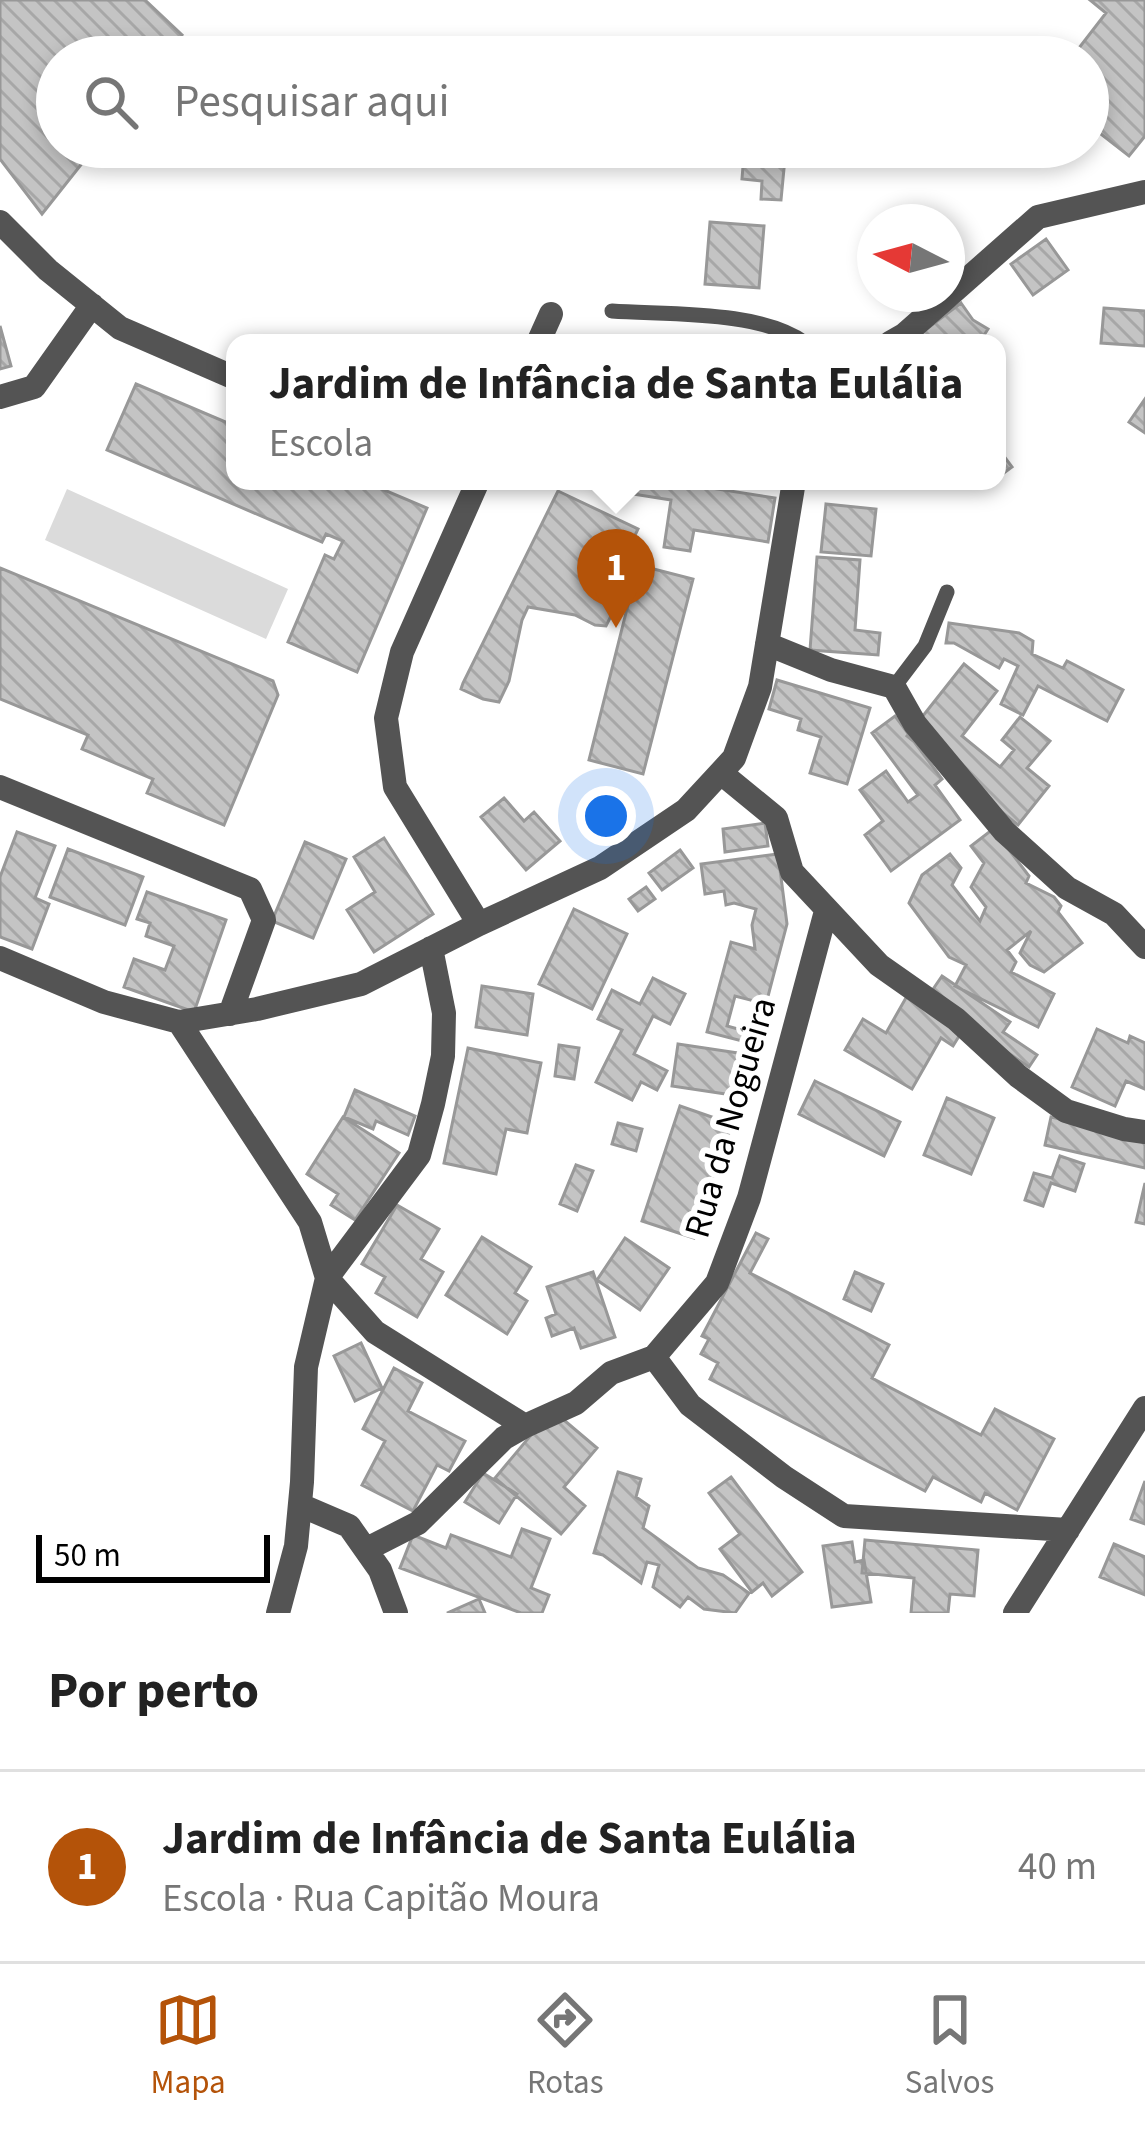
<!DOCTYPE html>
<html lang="pt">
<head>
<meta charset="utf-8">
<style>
	:root { --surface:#fff; --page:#f2f2f2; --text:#222; --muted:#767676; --line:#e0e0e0; --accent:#b45309 }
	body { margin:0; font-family:"Source Sans 3",sans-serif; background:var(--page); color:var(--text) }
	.compass { position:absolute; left:857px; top:204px; width:108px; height:108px; border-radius:50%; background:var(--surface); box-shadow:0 6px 18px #0003; rotate:276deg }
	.scale { position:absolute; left:36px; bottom:30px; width:234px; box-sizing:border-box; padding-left:12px; border:6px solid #000; border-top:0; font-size:33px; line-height:42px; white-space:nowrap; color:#000; -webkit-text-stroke:9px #fff; paint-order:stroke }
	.you { position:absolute; left:606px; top:816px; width:42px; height:42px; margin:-30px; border:9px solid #fff; border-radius:50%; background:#1a73e8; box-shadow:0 0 0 18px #1a73e833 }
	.badge { display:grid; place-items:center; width:78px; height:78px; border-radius:50%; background:var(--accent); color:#fff; font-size:39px; font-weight:700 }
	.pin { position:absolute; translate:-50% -99px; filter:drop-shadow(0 3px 6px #0008) }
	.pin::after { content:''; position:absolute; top:63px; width:42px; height:36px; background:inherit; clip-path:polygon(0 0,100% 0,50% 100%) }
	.popup { position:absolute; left:226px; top:334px; width:780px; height:156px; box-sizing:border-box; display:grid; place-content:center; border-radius:24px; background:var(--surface); filter:drop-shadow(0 3px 9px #0005); font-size:39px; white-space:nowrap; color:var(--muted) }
	.popup b { font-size:45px; color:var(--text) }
	.popup::after { content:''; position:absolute; left:50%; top:100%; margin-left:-24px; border:24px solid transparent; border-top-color:var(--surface) }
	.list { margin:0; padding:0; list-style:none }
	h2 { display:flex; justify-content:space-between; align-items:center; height:156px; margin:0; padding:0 48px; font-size:51px }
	h2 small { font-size:39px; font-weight:400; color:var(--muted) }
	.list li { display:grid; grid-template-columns:78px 1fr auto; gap:36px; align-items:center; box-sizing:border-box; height:192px; padding:0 48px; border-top:3px solid var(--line) }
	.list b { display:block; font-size:45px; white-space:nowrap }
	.list p { margin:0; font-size:39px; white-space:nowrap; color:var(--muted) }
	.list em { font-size:39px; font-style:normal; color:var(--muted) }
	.icon { flex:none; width:66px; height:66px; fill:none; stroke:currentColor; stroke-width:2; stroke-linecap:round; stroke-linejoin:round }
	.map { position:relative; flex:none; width:1145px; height:1613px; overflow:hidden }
	.search { position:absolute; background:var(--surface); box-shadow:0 6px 18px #0003; left:36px; right:36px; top:36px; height:132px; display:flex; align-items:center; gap:30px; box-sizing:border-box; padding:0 42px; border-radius:66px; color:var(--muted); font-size:45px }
	.sheet { height:348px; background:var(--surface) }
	nav { display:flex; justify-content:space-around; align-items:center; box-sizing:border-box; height:168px; border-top:3px solid var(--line); background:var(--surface); font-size:33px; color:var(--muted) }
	nav a { display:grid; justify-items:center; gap:6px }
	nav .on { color:var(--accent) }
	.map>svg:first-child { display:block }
	.park { fill:#dbdbdb }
	.building { fill:url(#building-back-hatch); stroke:#989898; stroke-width:3 }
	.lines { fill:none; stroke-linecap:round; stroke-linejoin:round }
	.service { stroke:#545454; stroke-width:15 }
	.minor { stroke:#545454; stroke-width:24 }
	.labels { text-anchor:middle; stroke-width:12; stroke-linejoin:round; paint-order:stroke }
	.street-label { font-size:36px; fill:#000; stroke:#fff }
</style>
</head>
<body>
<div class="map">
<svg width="1145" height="1613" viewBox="0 0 1145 1613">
	<defs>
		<pattern id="building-back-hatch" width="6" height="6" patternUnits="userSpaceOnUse" patternTransform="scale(3)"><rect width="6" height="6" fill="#c4c4c4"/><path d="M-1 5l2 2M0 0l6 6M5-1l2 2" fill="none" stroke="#a7a7a7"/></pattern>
	</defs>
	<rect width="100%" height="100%" fill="#fff"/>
	<!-- park -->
	<path class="park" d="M67,489l221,100 -22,50 -221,-99z"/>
	<!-- building -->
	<path class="building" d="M0,0h145l37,35 -17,22h-108v90h38l-53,67 -42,-55z
		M1090,0h55v136l-16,20 -41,-32v-67h-16l34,-44z
		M744,154l41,4 -4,42 -20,-1 1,-18 -20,-2z
		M710,222l54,4 -5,62 -54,-4z
		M1046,239l22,31 -35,25 -22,-31z
		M961,303l12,17 15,9 -9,14h-71z
		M1104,308l41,3v35l-44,-3z
		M0,326l11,40 -11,3z
		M136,384l99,42v55h128l64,27 -70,164 -69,-30 37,-87 9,4 9,-18 -17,-7 -4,8 -215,-92z
		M1145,399v34l-16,-11z
		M997,447l15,20 -15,11z
		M635,481h31l109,17 -7,44 -74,-12 -4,21 -26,-4 7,-47 -38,-6z
		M558,491l80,38 -10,21 -15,62 -7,14 -11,-1 -20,-10 -47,-8 -6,13 -13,61 -10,21 -16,-3 -22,-10 2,-6z
		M826,504l50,5 -5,47 -50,-4z
		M817,557l43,3 -5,70 25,3 -2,22 -68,-5z
		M638,565l55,14 -50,195 -54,-14z
		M0,568l273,113 5,14 -54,130 -77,-32 6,-14 -71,-30 6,-14 -88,-36z
		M949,623l70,10 14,8 -1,13 31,14 4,-7 56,29 -16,31 -69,-35 -15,29 -22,-11 17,-38 -14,-7 -5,9 -45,-25h-8z
		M964,664l33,27 -35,45 38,31 14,-17 -12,-10 18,-23 30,24 -23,27 22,18 -31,39 -111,-89z
		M777,680l93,28 -23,76 -37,-11 11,-36 -23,-7 3,-11 -32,-10z
		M895,716l47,63 -7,6 25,35 -69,51 -26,-36 18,-14 -23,-31 26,-19 22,31 10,-7 -46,-62z
		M504,798l20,23 10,-9 26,29 -34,29 -45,-53z
		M765,823l3,23 -43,6 -2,-23z
		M993,829l36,47 -3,7 28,14 7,9 -3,6 24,31 -38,29 -14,-7 -10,-12 11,-22 -24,19 9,12 -5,10 43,22 -16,33 -83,-41 11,-21 -17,-8 -40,-54 13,-28 28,-21 11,14 -9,17 28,36 6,-14 -15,-20 13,-24 -13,-17z
		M17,832l38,14 -20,52 14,6 -17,45 -32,-12v-60z
		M384,838l49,76 -59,38 -27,-42 28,-18 -21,-35z
		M305,842l41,17 -33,79 -41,-17z
		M68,849l75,28 -18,48 -75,-28z
		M680,850l13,18 -31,22 -13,-17z
		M778,854l9,70 -21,80 -31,-8 -8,30 29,8 1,6 -11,2 -39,-10 24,-90 24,7 -3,-24 4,-16 -22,-6 -8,2 -2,-14 -19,3 -4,-30z
		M646,887l9,12 -17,12 -9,-12z
		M147,892l79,28 -32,92 -70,-25 10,-28 31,11 9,-24 -28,-10 4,-13 -13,-4z
		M574,909l53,25 -35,75 -53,-25z
		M942,976l68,46 -7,10 34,23 -8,12 -102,-69z
		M653,978l32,16 -15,30 -17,-8 -19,38 33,17 -10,19 -16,-8 -9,18 -36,-18 26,-52 -24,-11 14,-29 28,14z
		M482,986l51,8 -6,41 -51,-8z
		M907,996l57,32 -11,18 -12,-8 -29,51 -67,-39 18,-31 23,14z
		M1097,1029l31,14 2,-7 15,7v46l-19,-8 -11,25 -43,-19z
		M678,1044l67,10 -6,42 -67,-10z
		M559,1045l20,3 -5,31 -19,-3z
		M468,1048l73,15 -14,70 -21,-4 -10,45 -52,-11z
		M815,1081l85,41 -16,34 -85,-42z
		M355,1090l60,26 -7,19 -32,-14 -3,8 -29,-12z
		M947,1098l47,20 -23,56 -47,-19z
		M680,1106l52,18 -38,114 -52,-17z
		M343,1117l56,36 -44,67 -24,-15 7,-11 -31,-20z
		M1051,1117l94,21v30l-100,-23z
		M618,1123l24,6 -6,22 -24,-7z
		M1060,1156l24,8 -9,27 -24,-8 -8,23 -18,-6 9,-27 18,5z
		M576,1165l17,6 -16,40 -17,-7z
		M1145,1183v41l-9,-2z
		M397,1205l42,24 -18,30 22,13 -26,45 -41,-24 9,-16 -23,-13z
		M756,1233l12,6 -18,34 139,72 -17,33 109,57 14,-26 59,30 -37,71 -32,-17 -4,9 -48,-25 -8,14 -215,-112 8,-16 -17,-9 8,-15 -7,-3z
		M482,1237l49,30 -16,26 12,8 -20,33 -61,-39z
		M625,1238l44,30 -29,42 -43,-30z
		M593,1272l22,65 -34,11 -7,-20 -22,8 -6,-18 10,-4 -9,-27z
		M855,1272l28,12 -12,27 -27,-12z
		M361,1343l21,45 -27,13 -21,-45z
		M394,1368l28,15 -14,28 57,30 -16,30 -12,-6 -24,46 -51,-26 23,-44 -22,-12z
		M552,1410l45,38 -33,39 21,19 -24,28 -66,-56z
		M618,1472l23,7 -5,18 13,9 -6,22 55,40 25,7 26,18 -14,20 -31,-4 -16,-12 -8,10 -27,-20 6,-22 -12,-3 -6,21 -38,-28 -9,-2z
		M483,1473l34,21 -18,29 -34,-21z
		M731,1477l71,95 -30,24 -9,-13 -11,9 -32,-43 20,-15 -31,-41z
		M1145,1481v43l-14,-5z
		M522,1529l28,10 -19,49 18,7 -7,18h-21l-121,-45 13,-33 33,13 5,-13 60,22z
		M865,1540l113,10 -4,46 -24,-2 -2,19h-37l3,-35 -52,-5z
		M852,1542l3,20 9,-2 7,42 -39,5 -9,-61z
		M1114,1544l31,13v38l-45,-18z
		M479,1599l6,14h-38z"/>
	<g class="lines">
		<!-- service -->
		<path class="service" d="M612,311c56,4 148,-1 193,32
			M894,687l31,-41 22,-54"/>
		<!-- minor -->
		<path class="minor" d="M0,222l48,48 72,58 115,50
			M538,343l13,-29
			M890,343l14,-8 134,-118 107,-25
			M0,397l34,-10 58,-82
			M478,481l-76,171 -16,66 9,69 84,137
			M767,644l64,26 63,17 21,37 89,107 63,57 47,26 31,33
			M721,773l55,45 16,54 87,93 77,54 62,57 48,35 58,18 21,3
			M0,787l250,102 14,31 -34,94
			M431,948l13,65 -1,43 -10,48 -14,51 -92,123 48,54 150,94 51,-23 35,-30 43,-16 63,-74 32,-85 77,-287
			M0,958l104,44 75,20 78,-13 104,-25 118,-60 121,-56 86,-58 48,-52 26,-71 34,-206
			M179,1022l131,200 17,56 -21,89 -4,115 -6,64 -18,67
			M654,1357l36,48 94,72 60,39 224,14
			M300,1505l49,21 31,44 16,43
			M367,1549l51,-26 86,-85 21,-12
			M1015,1613l130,-205"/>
	</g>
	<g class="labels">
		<!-- street labels -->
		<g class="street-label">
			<text transform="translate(729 1117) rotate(-74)" y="13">Rua da Nogueira</text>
		</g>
	</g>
</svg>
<svg class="compass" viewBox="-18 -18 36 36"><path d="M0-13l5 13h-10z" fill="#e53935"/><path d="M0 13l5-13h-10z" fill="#767676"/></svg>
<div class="scale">50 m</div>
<div class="you"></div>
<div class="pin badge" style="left:616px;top:628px">1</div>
<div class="popup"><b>Jardim de Infância de Santa Eulália</b>Escola</div>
<div class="search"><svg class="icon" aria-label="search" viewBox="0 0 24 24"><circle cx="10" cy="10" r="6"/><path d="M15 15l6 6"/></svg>Pesquisar aqui</div>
</div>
<section class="sheet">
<h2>Por perto<small></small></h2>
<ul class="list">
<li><span class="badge">1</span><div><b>Jardim de Infância de Santa Eulália</b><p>Escola · Rua Capitão Moura</p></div><em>40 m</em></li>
</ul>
</section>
<nav>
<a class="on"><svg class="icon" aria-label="map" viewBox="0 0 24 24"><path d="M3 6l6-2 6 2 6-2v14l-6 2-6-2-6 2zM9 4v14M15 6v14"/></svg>Mapa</a>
<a><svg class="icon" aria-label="directions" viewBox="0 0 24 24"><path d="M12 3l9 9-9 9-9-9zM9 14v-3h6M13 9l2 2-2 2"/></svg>Rotas</a>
<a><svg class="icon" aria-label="saved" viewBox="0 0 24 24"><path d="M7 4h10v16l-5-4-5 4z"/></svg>Salvos</a>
</nav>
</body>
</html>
